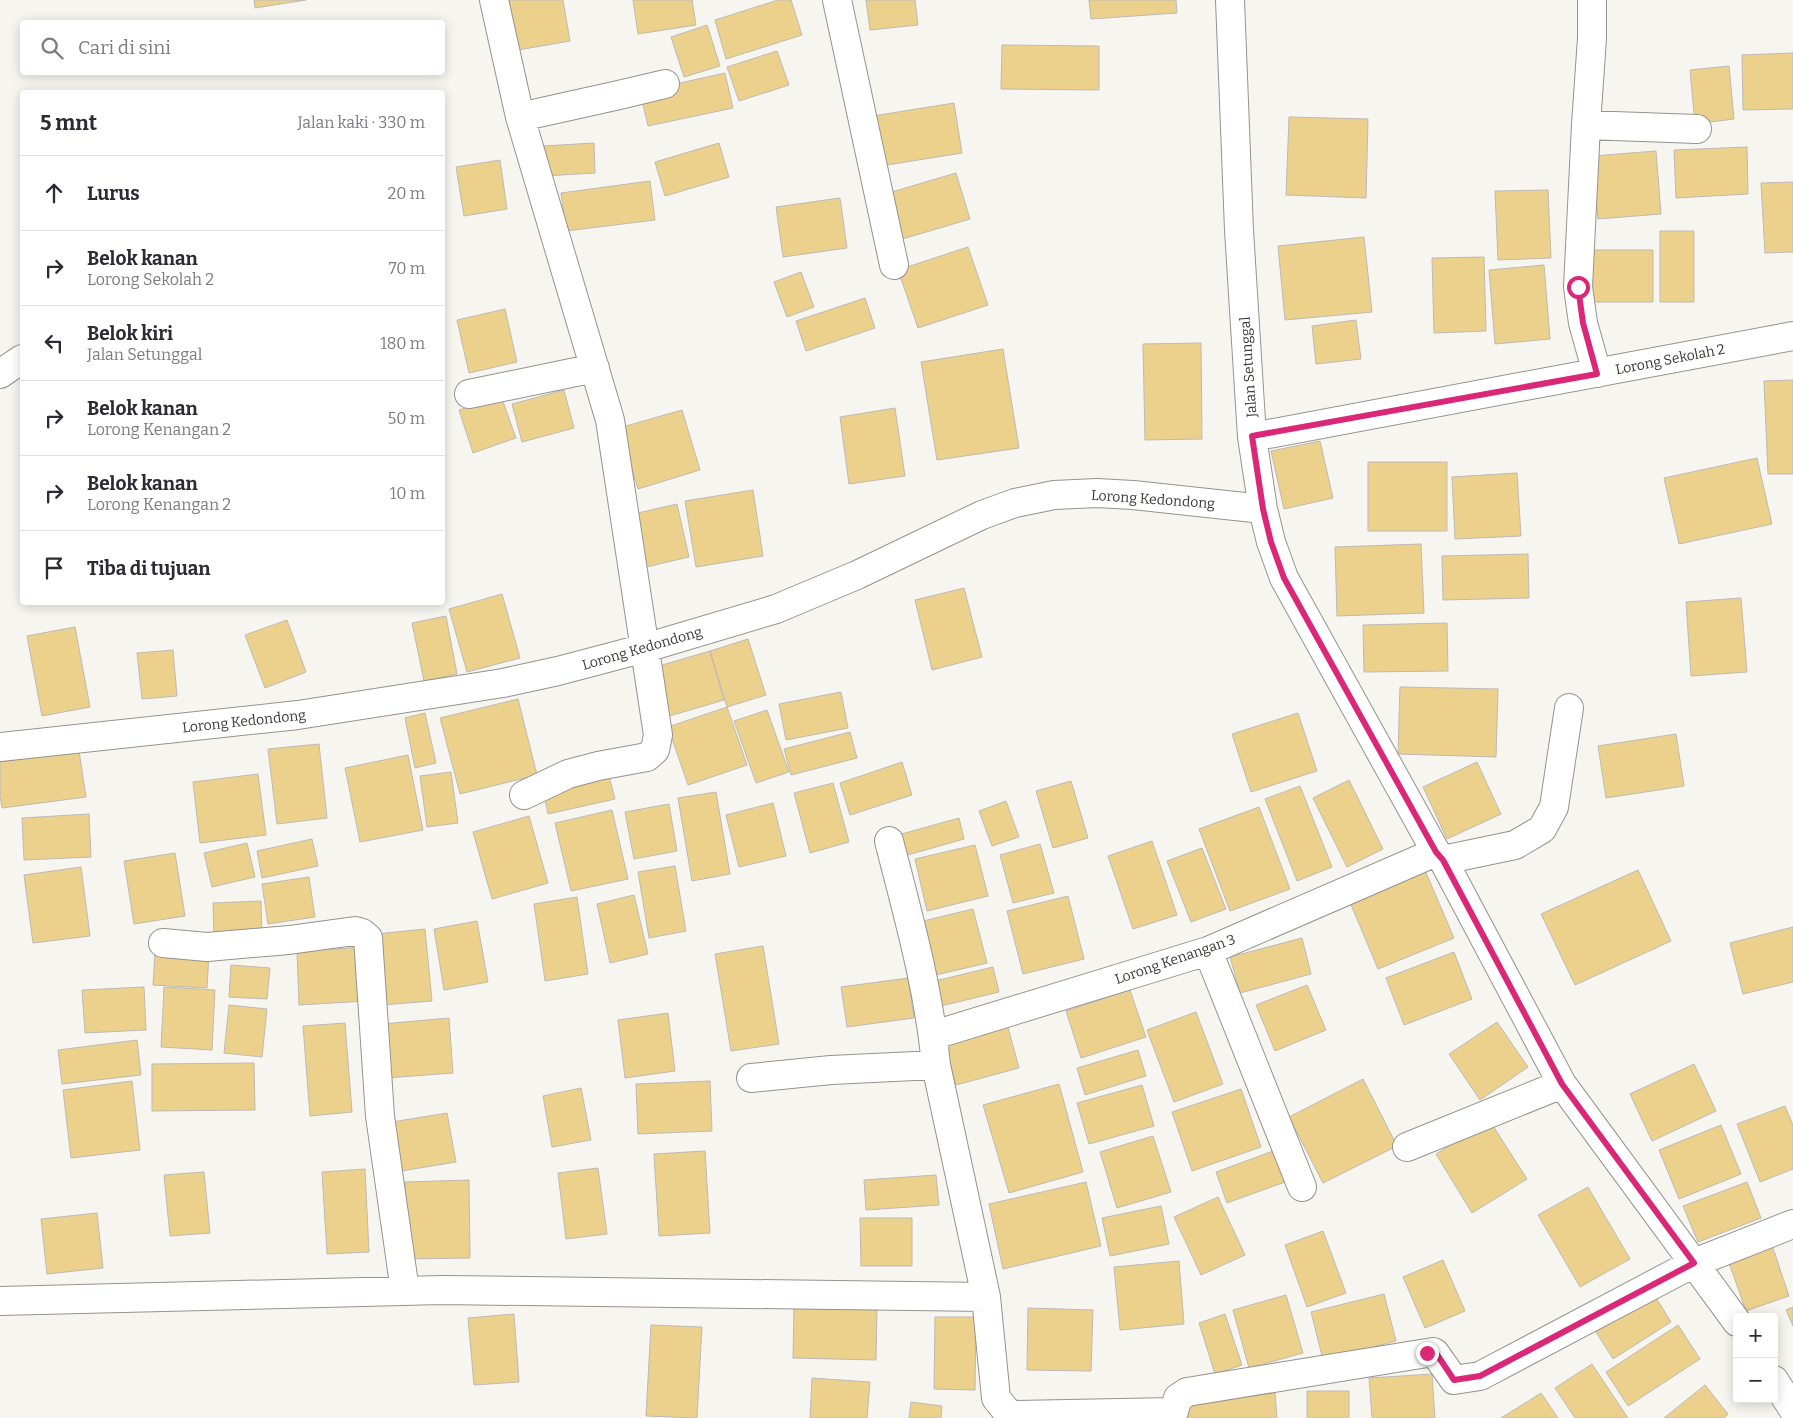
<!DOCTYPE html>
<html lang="id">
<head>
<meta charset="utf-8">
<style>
	:root { --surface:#fff; --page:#f7f7f7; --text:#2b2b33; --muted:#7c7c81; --line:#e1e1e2 }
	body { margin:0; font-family:Bitter,serif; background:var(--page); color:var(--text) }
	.controls { position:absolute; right:15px; bottom:15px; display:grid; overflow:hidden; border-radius:5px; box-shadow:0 2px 12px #0003 }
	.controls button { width:45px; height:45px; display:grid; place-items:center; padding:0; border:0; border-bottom:1px solid var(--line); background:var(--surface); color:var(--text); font:25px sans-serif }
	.stop { position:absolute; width:15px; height:15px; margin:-11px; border:4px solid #db2777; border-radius:50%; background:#fff }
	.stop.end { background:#db2777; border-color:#fff; box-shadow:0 1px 5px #0008 }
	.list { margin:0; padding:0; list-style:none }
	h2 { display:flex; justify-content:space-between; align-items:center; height:65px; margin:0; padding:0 20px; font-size:21px }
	h2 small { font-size:16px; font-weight:400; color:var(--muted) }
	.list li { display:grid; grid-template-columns:32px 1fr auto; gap:15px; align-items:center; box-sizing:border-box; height:75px; padding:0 20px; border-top:1px solid var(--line) }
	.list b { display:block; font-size:19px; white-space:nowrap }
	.list p { margin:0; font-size:16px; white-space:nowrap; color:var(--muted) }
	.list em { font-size:16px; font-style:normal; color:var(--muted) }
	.icon { flex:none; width:28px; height:28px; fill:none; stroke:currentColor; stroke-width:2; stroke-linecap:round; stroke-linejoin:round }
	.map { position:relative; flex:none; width:1793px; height:1418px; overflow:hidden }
	.search { position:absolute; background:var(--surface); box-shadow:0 2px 12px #0003; left:20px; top:20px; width:425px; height:55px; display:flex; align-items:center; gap:12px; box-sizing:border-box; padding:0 18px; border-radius:5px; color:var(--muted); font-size:19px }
	.panel { position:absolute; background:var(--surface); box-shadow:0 2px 12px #0003; left:20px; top:90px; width:425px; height:515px; border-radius:5px }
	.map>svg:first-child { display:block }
	.building { fill:#ecd18d; stroke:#bdbab5 }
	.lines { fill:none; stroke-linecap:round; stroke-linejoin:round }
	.street-casing { stroke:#95938e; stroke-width:30 }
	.street { stroke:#fff; stroke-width:28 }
	.route { stroke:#db2777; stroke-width:6 }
	.labels { text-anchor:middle; stroke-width:5; stroke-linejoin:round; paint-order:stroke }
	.street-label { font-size:14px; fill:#393836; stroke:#fff }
</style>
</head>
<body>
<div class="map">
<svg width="1793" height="1418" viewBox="0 0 1793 1418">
	<rect width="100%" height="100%" fill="#f7f5ef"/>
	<!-- building -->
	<path class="building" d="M254,0h52l-51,8z
		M509,0h54l7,41 -52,9z
		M633,0h59l4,25 -58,9z
		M778,0h13l11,35 -76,24 -11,-39z
		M866,0h49l3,25 -48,5z
		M1089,0h87l1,13 -86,6z
		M707,25l13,41 -36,11 -13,-40z
		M1002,45l97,1v44l-98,-1z
		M777,51l12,34 -50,16 -12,-34z
		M1793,53v56l-50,1 -1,-55z
		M1729,66l5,53 -39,5 -5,-54z
		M725,73l8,35 -85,18 -8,-34z
		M954,103l8,50 -81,13 -8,-50z
		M1289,117l79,2 -2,79 -80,-3z
		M594,143l1,30 -51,3 -1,-30z
		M719,143l10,34 -64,19 -10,-34z
		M1747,147l1,47 -72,4 -2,-48z
		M1656,151l5,63 -63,5 -5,-63z
		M500,160l7,49 -43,7 -8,-49z
		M956,173l14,46 -71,21 -14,-46z
		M650,181l5,39 -89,11 -5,-38z
		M1793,182v70l-28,1 -4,-70z
		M1548,190l3,68 -53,2 -3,-69z
		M840,198l7,50 -64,9 -7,-50z
		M1660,231h34v71h-34z
		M1364,237l8,75 -87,8 -7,-74z
		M968,247l20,58 -70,23 -20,-58z
		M1589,250h64v52h-64z
		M1484,257l2,74 -52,2 -2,-75z
		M1544,265l6,74 -55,5 -6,-74z
		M801,272l13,35 -27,10 -13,-35z
		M865,298l10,30 -69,23 -10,-30z
		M505,309l12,53 -48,11 -12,-53z
		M1356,320l5,39 -45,5 -4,-38z
		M1201,343l1,96 -57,1 -2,-96z
		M1003,349l16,99 -82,12 -16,-98z
		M1793,380v94h-25l-4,-93z
		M564,390l10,38 -52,14 -10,-38z
		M501,396l15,42 -43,15 -14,-43z
		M895,408l10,68 -56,8 -9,-67z
		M682,410l18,60 -62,19 -19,-61z
		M1320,441l13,57 -49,11 -13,-58z
		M1757,458l15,66 -93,20 -15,-66z
		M1368,462h79v69h-79z
		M1517,473l4,63 -66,3 -3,-62z
		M753,490l10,66 -67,11 -11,-66z
		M677,504l12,53 -47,11 -13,-53z
		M1421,544l3,69 -87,3 -2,-69z
		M1528,554l1,44 -86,2 -1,-44z
		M964,588l18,69 -50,13 -17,-70z
		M502,594l18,64 -53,14 -18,-63z
		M1741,598l6,74 -56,4 -5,-74z
		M446,616l11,58 -33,7 -12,-58z
		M287,620l19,52 -41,16 -20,-53z
		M1447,623l1,48 -84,1 -1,-47z
		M75,627l15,80 -48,9 -15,-80z
		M748,639l18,56 -39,12 -17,-56z
		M173,650l4,46 -35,3 -5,-46z
		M710,651l14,49 -58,17 -14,-49z
		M1400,687l98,2 -2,68 -98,-3z
		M841,692l7,36 -62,12 -7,-36z
		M518,699l19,76 -77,19 -20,-76z
		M727,707l20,58 -59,20 -20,-58z
		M767,710l22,62 -33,11 -22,-62z
		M425,713l11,50 -21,5 -10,-50z
		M1298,713l19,58 -66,21 -19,-58z
		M850,732l7,26 -66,17 -7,-26z
		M1676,734l8,52 -78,12 -8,-52z
		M319,744l8,74 -50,6 -9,-75z
		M79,751l7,46 -84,11 -2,-12v-34z
		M408,755l15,75 -63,12 -15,-74z
		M902,762l10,33 -62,20 -10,-32z
		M1477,762l24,52 -54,25 -24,-52z
		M451,772l7,51 -31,4 -7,-51z
		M258,774l8,61 -66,8 -7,-61z
		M609,776l6,23 -67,15 -5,-23z
		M1349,780l34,69 -36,18 -34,-69z
		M1071,781l17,57 -35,10 -17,-57z
		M833,783l16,59 -39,11 -16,-60z
		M1300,786l32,81 -35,14 -32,-82z
		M716,792l14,82 -38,7 -14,-83z
		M1006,801l13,36 -27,9 -13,-35z
		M773,803l13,53 -47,11 -13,-52z
		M669,804l8,47 -43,8 -9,-47z
		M1259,807l31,82 -60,22 -31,-82z
		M612,810l16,69 -57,12 -16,-68z
		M89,814l2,43 -67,3 -2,-42z
		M529,816l19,67 -56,16 -19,-67z
		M959,818l5,21 -60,17 -6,-21z
		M312,839l6,27 -56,12 -5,-27z
		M1152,841l25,74 -44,14 -25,-73z
		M247,843l8,34 -43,10 -8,-34z
		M1040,844l14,49 -41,10 -13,-48z
		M975,845l13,51 -61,15 -12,-52z
		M1202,848l24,61 -35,13 -24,-61z
		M175,853l10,63 -51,8 -10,-63z
		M675,866l11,65 -37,7 -11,-66z
		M81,867l9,69 -57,7 -9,-68z
		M1424,868l30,70 -76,31 -29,-69z
		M1638,870l33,71 -96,44 -34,-71z
		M309,877l6,40 -47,7 -6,-40z
		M634,895l14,59 -38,9 -13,-59z
		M1068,896l16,63 -61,15 -16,-63z
		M577,897l11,77 -43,7 -11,-77z
		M261,901l1,35 -48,1 -1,-34z
		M973,909l14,54 -51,12 -13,-54z
		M477,921l11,61 -44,8 -10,-61z
		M1793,927v55l-50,12 -13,-51z
		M425,929l7,72 -50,4 -6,-71z
		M1302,938l9,36 -71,19 -10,-36z
		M763,946l16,98 -48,7 -16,-97z
		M363,947l3,54 -67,4 -2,-53z
		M155,952l54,2 -2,34 -54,-3z
		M1454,952l18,47 -68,26 -18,-47z
		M231,965l39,3 -3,31 -38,-2z
		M993,967l6,25 -58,14 -6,-25z
		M908,978l6,40 -67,9 -6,-40z
		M1307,985l19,45 -51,21 -19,-46z
		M144,987l2,43 -61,3 -3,-43z
		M164,987l51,3 -3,60 -51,-3z
		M1130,990l16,47 -65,21 -15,-47z
		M229,1005l38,4 -5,48 -38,-4z
		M1196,1012l27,72 -49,18 -27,-72z
		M668,1013l7,58 -50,7 -7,-58z
		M449,1018l4,55 -67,5 -4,-54z
		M1006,1020l13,48 -63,17 -13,-49z
		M1497,1022l31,45 -48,33 -31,-46z
		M345,1023l7,89 -42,4 -7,-90z
		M137,1040l4,35 -79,9 -4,-34z
		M1138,1050l8,26 -61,19 -8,-27z
		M254,1063l1,47 -103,1v-47z
		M1694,1064l22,47 -64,30 -22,-47z
		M1363,1079l34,67 -74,37 -34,-66z
		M132,1081l8,69 -69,8 -8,-68z
		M710,1081l2,50 -74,3 -2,-50z
		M1059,1084l24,88 -74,21 -26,-88z
		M1142,1085l12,41 -65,18 -12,-41z
		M581,1088l10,52 -39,7 -9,-51z
		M1241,1089l20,58 -69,24 -20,-59z
		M1785,1106l8,19v44l-33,13 -23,-58z
		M447,1113l9,49 -61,10 -9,-49z
		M1490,1121l37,58 -55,34 -36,-59z
		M1721,1125l20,49 -62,25 -20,-49z
		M1153,1136l18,56 -54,16 -17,-56z
		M705,1151l5,82 -51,3 -5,-82z
		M1273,1151l12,31 -58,21 -11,-31z
		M598,1168l9,66 -41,5 -8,-66z
		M365,1169l4,83 -42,2 -5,-82z
		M204,1172l6,61 -40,3 -6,-61z
		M936,1175l3,30 -73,5 -2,-30z
		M469,1180l1,78 -64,1 -1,-77z
		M1086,1182l15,64 -98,23 -14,-65z
		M1747,1182l14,36 -63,24 -15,-36z
		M1588,1187l42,72 -50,28 -42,-72z
		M1218,1197l27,58 -44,20 -27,-58z
		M1161,1206l8,38 -59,12 -8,-38z
		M97,1213l6,55 -56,6 -6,-55z
		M860,1218h52v48h-51z
		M1323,1231l23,62 -39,14 -22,-62z
		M1772,1245l17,51 -43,15 -18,-51z
		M1443,1260l22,51 -40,17 -22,-51z
		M1179,1261l5,63 -64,6 -6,-63z
		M1650,1288l21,34 -58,37 -22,-35z
		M1384,1294l12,47 -73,19 -12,-48z
		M1286,1295l17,58 -54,15 -16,-58z
		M794,1304l83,2 -1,54 -83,-2z
		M1793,1307v19l-7,-16z
		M1028,1308l65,2 -2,61 -64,-1z
		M514,1314l5,68 -45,3 -6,-67z
		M1225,1314l17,51 -27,9 -16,-51z
		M935,1317h41l-1,73 -41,-1z
		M651,1325l51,2 -5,91 -51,-2z
		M1678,1325l22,34 -72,47 -22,-34z
		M1592,1364l36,54h-53l-20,-30z
		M1432,1374l3,44h-63l-3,-40z
		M812,1378l58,4 -3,36h-57z
		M1705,1385l23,29 -4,4h-60z
		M1307,1391h42v27h-42z
		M1275,1393l2,25h-93l-2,-17z
		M1541,1393l17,25h-57z
		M911,1402l31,4 -1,12h-32z"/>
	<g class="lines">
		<defs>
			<path id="street" d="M494,0l26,117 90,303 48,315 -3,15 -8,7 -49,9 -30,8 -44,21
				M837,0l57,265
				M1230,0l9,230 13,207 11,72 8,33 13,36 152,274 7,8 119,224 175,238
				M520,117l99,-22 46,-11
				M1586,125l6,-87v-38
				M1597,373l-14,-50 -5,-36 8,-162 111,4
				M0,374l22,-15
				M469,394l126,-26
				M1252,437l541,-101
				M0,747l298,-32 205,-32 55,-12 87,-23 131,-39 81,-34 125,-60 33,-12 39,-8 43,-2 36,2 130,14
				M889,841c19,74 40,148 47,224l50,232 10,101 11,14 9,3 157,-3
				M1443,860l72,-15 27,-16 12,-22 15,-99
				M163,943l44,4 82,-7 66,-9 7,2 6,5 12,178 25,175
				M1208,951l94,236
				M934,1035l274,-84 228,-99
				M751,1078l80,-8 105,-5
				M1407,1147l155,-63
				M0,1301l442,-11 544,7
				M1774,1380l19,29
				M1172,1418l6,-20 9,-6 246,-40 2,1 19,27 26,-4 214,-113 99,-39"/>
		</defs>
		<!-- street casing -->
		<use href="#street" class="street-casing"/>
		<!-- street -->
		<use href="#street" class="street"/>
	</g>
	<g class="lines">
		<!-- route -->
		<path class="route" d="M1427,1353h9l18,27 26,-4 214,-113 -132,-179 -119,-224 -7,-8 -152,-274 -13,-36 -8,-33 -11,-73 345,-62 -14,-51 -5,-36"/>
	</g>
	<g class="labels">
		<!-- street labels -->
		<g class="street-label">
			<text transform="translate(1670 359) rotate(-11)" y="5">Lorong Sekolah 2</text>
			<text transform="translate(1248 367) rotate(-94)" y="5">Jalan Setunggal</text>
			<text transform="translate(1153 499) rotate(4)" y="5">Lorong Kedondong</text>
			<text transform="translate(642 648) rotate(-16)" y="5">Lorong Kedondong</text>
			<text transform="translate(244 721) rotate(-6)" y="5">Lorong Kedondong</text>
			<text transform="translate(1175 959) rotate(-19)" y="5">Lorong Kenangan 3</text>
		</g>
	</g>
</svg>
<div class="controls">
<button>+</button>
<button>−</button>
</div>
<div class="stop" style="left:1578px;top:287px"></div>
<div class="stop end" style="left:1427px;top:1353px"></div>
<div class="search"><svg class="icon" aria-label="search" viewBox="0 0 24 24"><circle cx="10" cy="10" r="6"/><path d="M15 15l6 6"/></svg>Cari di sini</div>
<section class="panel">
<h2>5 mnt<small>Jalan kaki · 330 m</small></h2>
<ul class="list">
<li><svg class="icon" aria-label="ahead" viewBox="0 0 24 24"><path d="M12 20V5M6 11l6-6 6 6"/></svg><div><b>Lurus</b></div><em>20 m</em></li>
<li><svg class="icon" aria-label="right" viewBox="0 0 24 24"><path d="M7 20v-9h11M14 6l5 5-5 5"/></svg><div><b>Belok kanan</b><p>Lorong Sekolah 2</p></div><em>70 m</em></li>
<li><svg class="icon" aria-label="left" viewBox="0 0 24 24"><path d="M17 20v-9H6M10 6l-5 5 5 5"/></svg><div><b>Belok kiri</b><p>Jalan Setunggal</p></div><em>180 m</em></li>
<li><svg class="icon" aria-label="right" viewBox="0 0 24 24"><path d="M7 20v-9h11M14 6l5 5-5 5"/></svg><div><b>Belok kanan</b><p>Lorong Kenangan 2</p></div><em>50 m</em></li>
<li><svg class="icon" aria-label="right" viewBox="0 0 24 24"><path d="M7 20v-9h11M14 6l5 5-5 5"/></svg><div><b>Belok kanan</b><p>Lorong Kenangan 2</p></div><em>10 m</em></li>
<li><svg class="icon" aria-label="arrive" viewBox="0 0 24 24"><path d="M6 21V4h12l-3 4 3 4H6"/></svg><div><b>Tiba di tujuan</b></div></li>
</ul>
</section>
</div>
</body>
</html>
